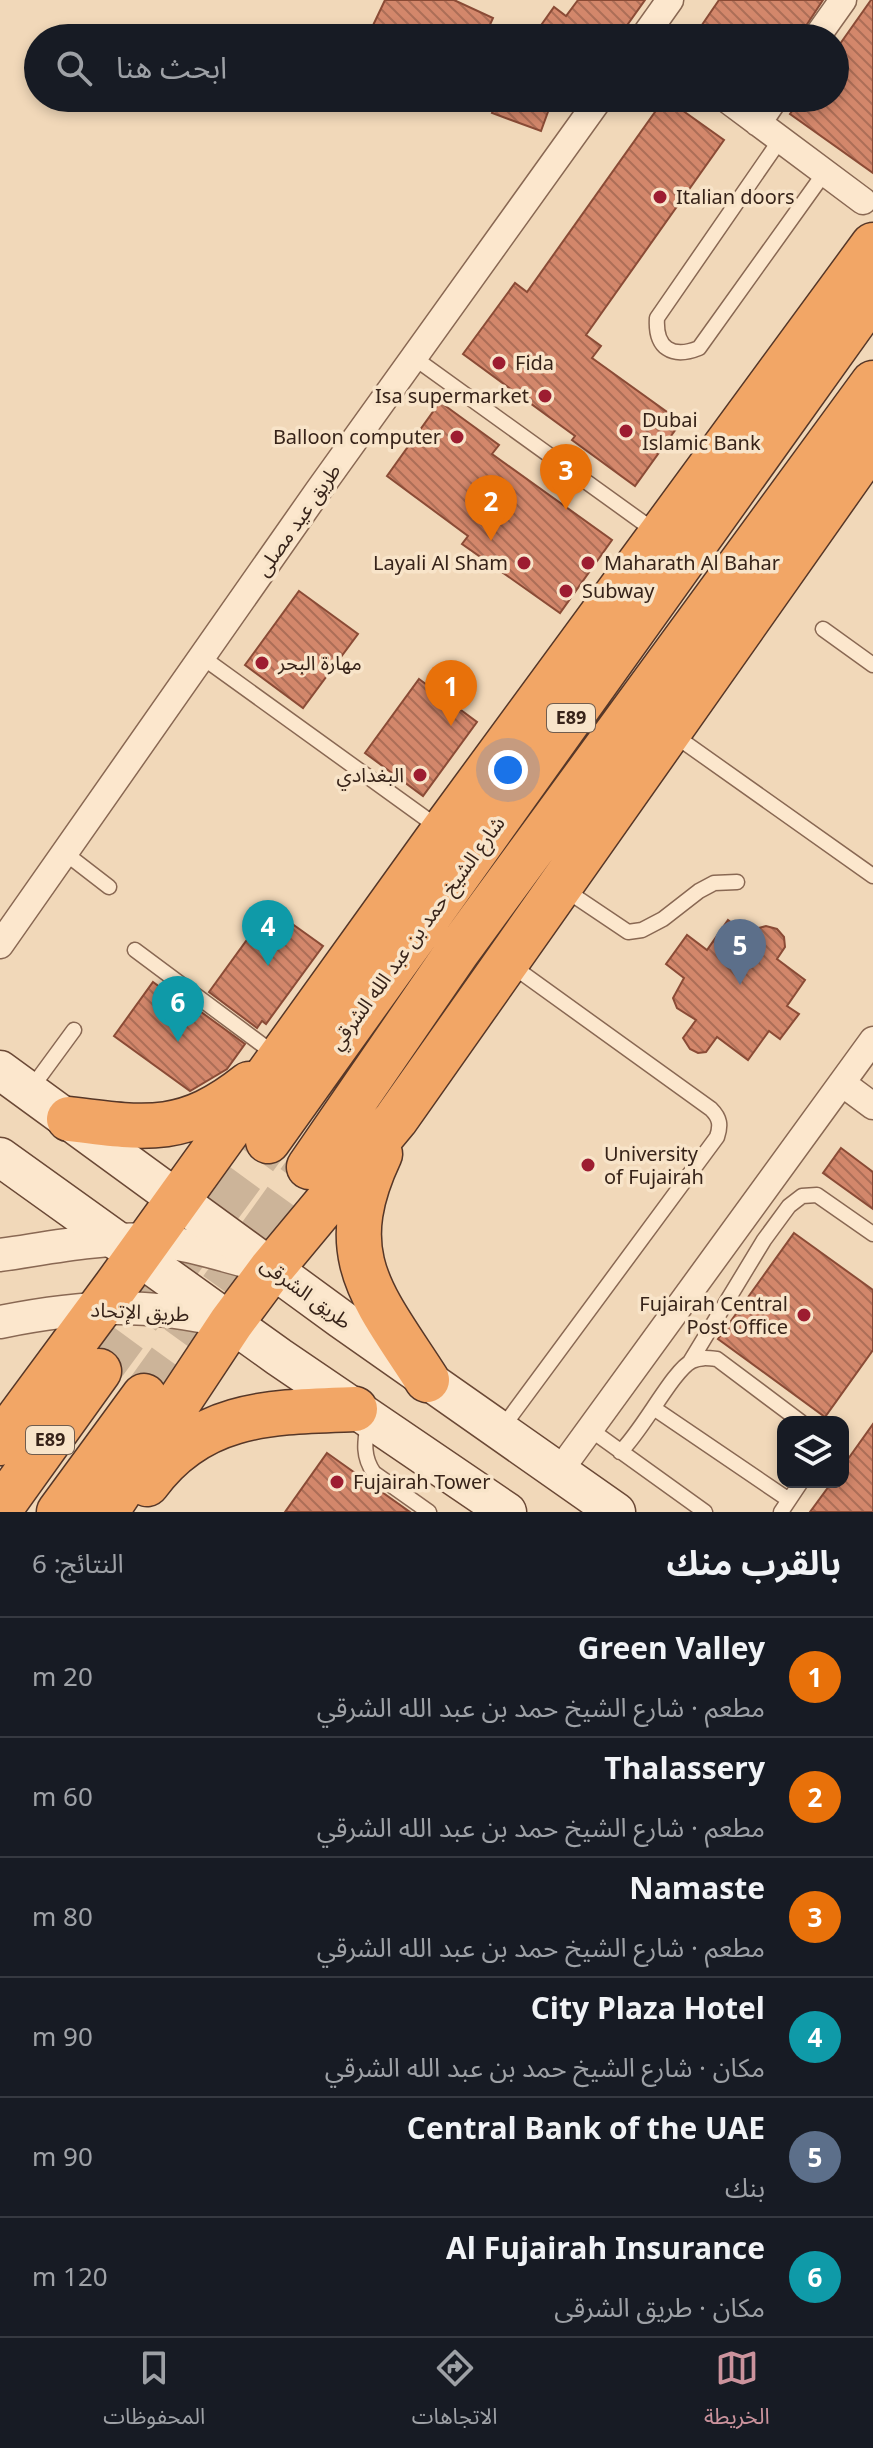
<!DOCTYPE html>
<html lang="ar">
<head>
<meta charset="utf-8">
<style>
	:root { --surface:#171b24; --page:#242831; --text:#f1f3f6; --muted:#9ea1a6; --line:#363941; --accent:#cb939d }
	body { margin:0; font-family:Georgia,"Noto Sans Arabic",serif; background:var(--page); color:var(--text); direction:rtl }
	.controls { position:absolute; right:24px; bottom:24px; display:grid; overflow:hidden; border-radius:16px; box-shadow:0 4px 12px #0003 }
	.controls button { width:72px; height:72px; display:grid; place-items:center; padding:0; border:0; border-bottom:2px solid var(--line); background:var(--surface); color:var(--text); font:40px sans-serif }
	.you { position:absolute; left:508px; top:770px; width:28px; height:28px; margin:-20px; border:6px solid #fff; border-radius:50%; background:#1a73e8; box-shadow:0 0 0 12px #1a73e833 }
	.badge { display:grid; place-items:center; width:52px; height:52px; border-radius:50%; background:var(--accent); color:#fff; font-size:26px; font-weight:700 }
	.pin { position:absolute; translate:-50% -66px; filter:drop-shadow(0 2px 4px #0008) }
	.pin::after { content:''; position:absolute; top:42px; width:28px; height:24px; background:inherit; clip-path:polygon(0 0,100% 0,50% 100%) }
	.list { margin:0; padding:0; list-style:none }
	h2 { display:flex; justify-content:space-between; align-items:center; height:104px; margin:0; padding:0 32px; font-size:34px }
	h2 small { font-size:26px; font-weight:400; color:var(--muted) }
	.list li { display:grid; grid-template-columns:52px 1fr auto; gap:24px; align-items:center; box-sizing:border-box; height:120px; padding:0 32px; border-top:2px solid var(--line) }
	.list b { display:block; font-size:30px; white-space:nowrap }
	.list p { margin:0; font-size:26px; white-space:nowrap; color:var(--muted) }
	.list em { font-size:26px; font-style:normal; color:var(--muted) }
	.icon { flex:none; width:44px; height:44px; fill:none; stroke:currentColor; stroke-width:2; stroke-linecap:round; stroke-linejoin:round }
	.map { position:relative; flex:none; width:873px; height:1512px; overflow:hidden; direction:ltr }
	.search { position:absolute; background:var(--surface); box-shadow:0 4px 12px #0003; left:24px; right:24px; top:24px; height:88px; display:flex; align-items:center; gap:20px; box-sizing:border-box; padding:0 28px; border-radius:44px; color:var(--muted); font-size:30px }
	.sheet { height:824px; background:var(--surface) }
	nav { display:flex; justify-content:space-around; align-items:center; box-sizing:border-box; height:112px; border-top:2px solid var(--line); background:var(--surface); font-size:22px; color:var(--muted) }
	nav a { display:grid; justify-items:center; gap:4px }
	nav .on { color:var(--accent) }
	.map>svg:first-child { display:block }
	.building { fill:url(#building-back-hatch); stroke:#8a4b36; stroke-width:2 }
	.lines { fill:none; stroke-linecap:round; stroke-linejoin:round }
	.trunk-tunnel { stroke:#ccb499; stroke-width:44; stroke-dasharray:44 22; stroke-linecap:butt }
	.service-casing { stroke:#896853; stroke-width:17 }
	.minor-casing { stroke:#896853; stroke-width:29 }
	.tertiary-casing { stroke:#896853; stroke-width:35 }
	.secondary-casing { stroke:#6b4936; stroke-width:41 }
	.trunk-casing { stroke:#563728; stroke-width:47 }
	.service { stroke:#fce7cd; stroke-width:14 }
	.minor { stroke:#fce7cd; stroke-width:26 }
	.tertiary { stroke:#fce7cd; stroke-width:32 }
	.secondary { stroke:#fce7cd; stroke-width:38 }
	.trunk { stroke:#f2a666; stroke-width:44 }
	.poi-dot { fill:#9d1d31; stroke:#f8e4c9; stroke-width:3 }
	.labels { text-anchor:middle; stroke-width:7; stroke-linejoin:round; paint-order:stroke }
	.shield { fill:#f8e4c9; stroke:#715d4e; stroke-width:2 }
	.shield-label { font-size:18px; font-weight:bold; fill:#372319 }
	.poi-label { font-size:20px; fill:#372319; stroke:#f8e4c9; text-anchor:start }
	.street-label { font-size:20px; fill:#372319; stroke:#f8e4c9 }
</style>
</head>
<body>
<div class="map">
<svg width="873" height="1512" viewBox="0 0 873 1512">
	<defs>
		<pattern id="building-back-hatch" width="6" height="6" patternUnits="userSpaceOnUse" patternTransform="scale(2)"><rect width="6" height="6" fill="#d3876b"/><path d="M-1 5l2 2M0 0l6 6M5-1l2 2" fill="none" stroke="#ac6e57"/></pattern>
	</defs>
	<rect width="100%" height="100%" fill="#f1d8b9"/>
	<!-- building -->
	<path class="building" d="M385,0h69l39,18 -9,20h-117z
		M578,0h67l-27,38h-86l22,-31 12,9z
		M719,0h104l-25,38h-105z
		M871,0h2v173l-83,-59 11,-16h34v-47z
		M498,98h55l-12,33 -49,-18z
		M665,98l59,42 -138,195 15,11 -9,12 89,64 -46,64 -63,-46 3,-4 -112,-82 52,-71 12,9z
		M440,402l59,43 -7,9 120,86 -52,73 -98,-69 6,-8 -81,-60z
		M299,591l59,43 -55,74 -58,-43z
		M419,679l58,43 -54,74 -58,-43z
		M270,908l53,38 -57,78 -4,-3 -5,7 -48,-36z
		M728,920l23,17 8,-9 7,-2 11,3 7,8 1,10 -8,12 28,21 -18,26 12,8 -19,25 -11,-8 -21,29 -31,-23 -11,15 -8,1 -8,-4 -7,-11 13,-18 -19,-12 -4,-10 11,-20 -18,-14 21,-29 20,15z
		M153,982l42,30 2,-3 48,35 -18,25 -37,22 -76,-55z
		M841,1148l32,24v37l-50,-36z
		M794,1233l79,57v60l-48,67 -107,-78z
		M873,1424v88h-63l22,-30h11v-16z
		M327,1453l83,59h-125z"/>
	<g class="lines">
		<!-- trunk-tunnel -->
		<path class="trunk-tunnel" d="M99,1371l169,-230
			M144,1396l165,-229"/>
		<defs>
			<path id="service" d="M780,140l-123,178c-2,30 15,41 42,30l126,-176
				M413,357l243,175
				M823,629l50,36
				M202,657l237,171
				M674,735l199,141
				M65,853l44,34
				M564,889l64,43 14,-2 21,-11 36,-28 15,-8 23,-1
				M135,950l141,105
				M30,1090l44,-60
				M690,1362l74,-122 25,-34 13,-10 15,-1 56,39
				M655,1409l134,91
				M368,1422c-3,19 -6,34 6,51l55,39
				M502,1428l215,-291c4,-12 3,-19 -6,-28l-200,-144
				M591,1430l114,82
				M620,1452c22,-20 53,-82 72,-91 8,-4 16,-3 25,-2l84,63
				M781,1512l20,-30"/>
			<path id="minor" d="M643,38l27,-38
				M816,38l27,-38
				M725,98l138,103
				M758,123l17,-25
				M0,945l318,-454 282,-393
				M842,1083l31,23
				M558,1473l315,-433"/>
			<path id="tertiary" d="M0,1255c49,-7 100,-18 149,-15 39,3 78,17 116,26
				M0,1322c85,-17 143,-20 228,0"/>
			<path id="secondary" d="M0,1070l341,249 275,193
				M0,1157l279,200 228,155"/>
			<path id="trunk" d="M69,1119c78,10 116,16 180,-35
				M268,1141l601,-841
				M380,1154c-48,102 -7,142 47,226
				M309,1167l148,-215 416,-569
				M0,1443l116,-157 327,-455 430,-586
				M147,1484c53,-73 125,-72 208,-75
				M0,1509l99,-138
				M59,1512l85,-116
				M106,1512l125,-189 41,-55 124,-149 477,-677"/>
		</defs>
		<!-- service casing -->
		<use href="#service" class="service-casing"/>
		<!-- minor casing -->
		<use href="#minor" class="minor-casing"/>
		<!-- tertiary casing -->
		<use href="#tertiary" class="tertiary-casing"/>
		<!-- secondary casing -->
		<use href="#secondary" class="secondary-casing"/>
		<!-- trunk casing -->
		<use href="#trunk" class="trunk-casing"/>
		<!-- service -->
		<use href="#service" class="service"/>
		<!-- minor -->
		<use href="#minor" class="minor"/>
		<!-- tertiary -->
		<use href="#tertiary" class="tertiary"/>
		<!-- secondary -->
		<use href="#secondary" class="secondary"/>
		<!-- trunk -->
		<use href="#trunk" class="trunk"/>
	</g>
	<!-- markers -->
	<g class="poi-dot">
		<circle cx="660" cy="197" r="8"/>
		<circle cx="499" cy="363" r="8"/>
		<circle cx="545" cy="396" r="8"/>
		<circle cx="626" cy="431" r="8"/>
		<circle cx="457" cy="437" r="8"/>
		<circle cx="524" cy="563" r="8"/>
		<circle cx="588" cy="563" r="8"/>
		<circle cx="566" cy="591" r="8"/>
		<circle cx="262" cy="663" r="8"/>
		<circle cx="420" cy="775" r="8"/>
		<circle cx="588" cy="1165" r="8"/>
		<circle cx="804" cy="1315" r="8"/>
		<circle cx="337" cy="1482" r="8"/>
	</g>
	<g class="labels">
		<!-- shield labels -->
		<g class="shield">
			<rect x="547" y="704" width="48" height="28" rx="6"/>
			<rect x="26" y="1426" width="48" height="28" rx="6"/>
		</g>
		<g class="shield-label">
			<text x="571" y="724">E89</text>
			<text x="50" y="1446">E89</text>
		</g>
		<!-- poi labels -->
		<g class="poi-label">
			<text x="676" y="204">Italian doors</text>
			<text x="515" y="370">Fida</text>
			<text x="529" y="403" text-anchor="end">Isa supermarket</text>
			<text x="642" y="427">Dubai<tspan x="642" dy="23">Islamic Bank</tspan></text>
			<text x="441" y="444" text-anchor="end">Balloon computer</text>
			<text x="508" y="570" text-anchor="end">Layali Al Sham</text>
			<text x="604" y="570">Maharath Al Bahar</text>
			<text x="582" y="598">Subway</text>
			<text x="278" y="670">مهارة البحر</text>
			<text x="404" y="782" text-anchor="end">البغدادي</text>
			<text x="604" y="1161">University<tspan x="604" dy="23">of Fujairah</tspan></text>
			<text x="788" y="1311" text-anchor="end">Fujairah Central<tspan x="788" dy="23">Post Office</tspan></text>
			<text x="353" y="1489">Fujairah Tower</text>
		</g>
		<!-- street labels -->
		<g class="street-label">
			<text transform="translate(298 520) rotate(-55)" y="7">طريق عيد مصلى</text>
			<text transform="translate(417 933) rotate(-54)" y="7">شارع الشيخ حمد بن عبد الله الشرقي</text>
			<text transform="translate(306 1293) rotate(36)" y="7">طريق الشرقى</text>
			<text transform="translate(140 1312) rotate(3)" y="7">طريق اﻹتحاد</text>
		</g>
	</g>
</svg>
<div class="controls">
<button><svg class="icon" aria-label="layers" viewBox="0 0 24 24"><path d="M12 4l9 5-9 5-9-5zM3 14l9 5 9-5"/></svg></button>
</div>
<div class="you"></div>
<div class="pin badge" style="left:451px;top:726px;background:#e8710a">1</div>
<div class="pin badge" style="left:491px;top:541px;background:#e8710a">2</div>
<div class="pin badge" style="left:566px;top:510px;background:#e8710a">3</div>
<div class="pin badge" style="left:268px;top:966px;background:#0f9aa8">4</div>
<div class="pin badge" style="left:740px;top:985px;background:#5c6f8a">5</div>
<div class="pin badge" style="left:178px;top:1042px;background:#0f9aa8">6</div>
<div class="search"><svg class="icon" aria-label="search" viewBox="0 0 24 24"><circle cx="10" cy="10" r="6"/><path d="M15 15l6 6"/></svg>ابحث هنا</div>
</div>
<section class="sheet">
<h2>بالقرب منك<small>النتائج: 6</small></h2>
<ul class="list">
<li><span class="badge" style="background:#e8710a">1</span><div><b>Green Valley</b><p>مطعم · شارع الشيخ حمد بن عبد الله الشرقي</p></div><em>20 m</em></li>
<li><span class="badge" style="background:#e8710a">2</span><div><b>Thalassery</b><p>مطعم · شارع الشيخ حمد بن عبد الله الشرقي</p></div><em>60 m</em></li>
<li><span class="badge" style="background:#e8710a">3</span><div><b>Namaste</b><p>مطعم · شارع الشيخ حمد بن عبد الله الشرقي</p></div><em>80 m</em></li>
<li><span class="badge" style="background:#0f9aa8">4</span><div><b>City Plaza Hotel</b><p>مكان · شارع الشيخ حمد بن عبد الله الشرقي</p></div><em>90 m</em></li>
<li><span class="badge" style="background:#5c6f8a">5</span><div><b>Central Bank of the UAE</b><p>بنك</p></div><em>90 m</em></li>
<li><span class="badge" style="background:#0f9aa8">6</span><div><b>Al Fujairah Insurance</b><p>مكان · طريق الشرقى</p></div><em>120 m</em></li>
</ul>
</section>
<nav>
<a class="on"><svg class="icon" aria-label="map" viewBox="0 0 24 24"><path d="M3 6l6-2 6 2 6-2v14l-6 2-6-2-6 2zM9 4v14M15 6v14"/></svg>الخريطة</a>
<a><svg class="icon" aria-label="directions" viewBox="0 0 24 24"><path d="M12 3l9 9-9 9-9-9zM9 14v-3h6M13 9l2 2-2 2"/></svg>الاتجاهات</a>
<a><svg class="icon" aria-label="saved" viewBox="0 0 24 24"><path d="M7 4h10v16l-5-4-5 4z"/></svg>المحفوظات</a>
</nav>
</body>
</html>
